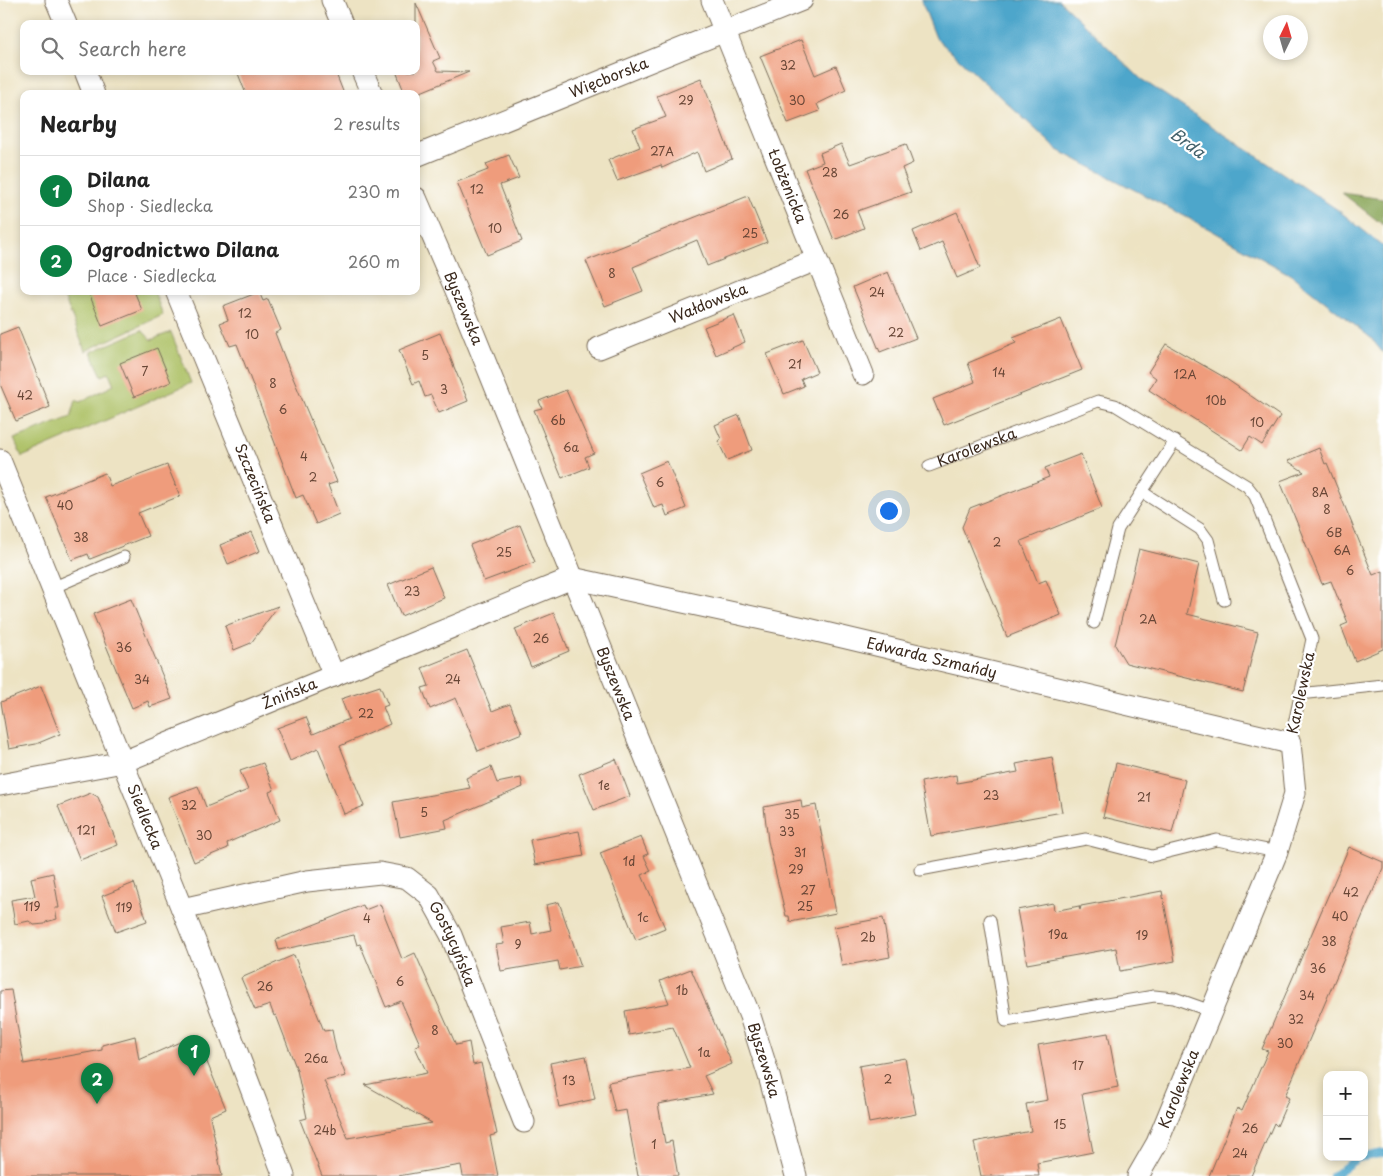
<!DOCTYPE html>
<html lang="en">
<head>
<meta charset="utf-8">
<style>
	:root { --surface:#fff; --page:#f2f2f2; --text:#222; --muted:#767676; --line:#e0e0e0; --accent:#0b8043 }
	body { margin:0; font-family:"Playpen Sans",sans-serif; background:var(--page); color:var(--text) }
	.controls { position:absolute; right:15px; bottom:15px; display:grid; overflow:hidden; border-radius:10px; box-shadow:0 2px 8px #0003 }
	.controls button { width:45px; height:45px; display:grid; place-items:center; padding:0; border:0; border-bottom:1px solid var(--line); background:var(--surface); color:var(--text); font:25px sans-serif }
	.compass { position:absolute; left:1263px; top:15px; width:45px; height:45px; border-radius:50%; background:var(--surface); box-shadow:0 2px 8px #0003; rotate:5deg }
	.you { position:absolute; left:888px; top:510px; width:18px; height:18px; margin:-12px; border:4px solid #fff; border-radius:50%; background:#1a73e8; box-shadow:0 0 0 8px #1a73e833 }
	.badge { display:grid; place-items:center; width:32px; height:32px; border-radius:50%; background:var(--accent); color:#fff; font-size:16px; font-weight:700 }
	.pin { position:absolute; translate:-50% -41px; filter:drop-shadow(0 1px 2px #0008) }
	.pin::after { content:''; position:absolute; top:26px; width:18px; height:15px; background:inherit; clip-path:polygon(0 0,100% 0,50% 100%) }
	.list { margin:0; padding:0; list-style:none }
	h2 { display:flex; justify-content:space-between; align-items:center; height:65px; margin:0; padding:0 20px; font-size:21px }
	h2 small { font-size:16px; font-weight:400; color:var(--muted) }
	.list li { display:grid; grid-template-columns:32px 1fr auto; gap:15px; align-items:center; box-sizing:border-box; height:70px; padding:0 20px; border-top:1px solid var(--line) }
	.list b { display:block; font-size:19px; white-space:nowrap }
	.list p { margin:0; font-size:16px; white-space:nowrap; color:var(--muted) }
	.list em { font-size:16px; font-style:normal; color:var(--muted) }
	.icon { flex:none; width:28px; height:28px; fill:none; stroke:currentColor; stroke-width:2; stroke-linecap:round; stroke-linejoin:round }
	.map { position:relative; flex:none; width:1383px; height:1176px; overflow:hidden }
	.search { position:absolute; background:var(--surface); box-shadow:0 2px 8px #0003; left:20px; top:20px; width:400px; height:55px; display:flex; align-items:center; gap:12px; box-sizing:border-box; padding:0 18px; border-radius:10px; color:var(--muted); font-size:19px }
	.panel { position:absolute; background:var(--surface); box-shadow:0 2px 8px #0003; left:20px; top:90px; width:400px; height:205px; border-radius:10px }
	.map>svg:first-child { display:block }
	.green { fill:#acc063; stroke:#747540 }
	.forest { fill:#89a659; stroke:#62683c }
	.water { fill:#4ea6cb; stroke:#446874 }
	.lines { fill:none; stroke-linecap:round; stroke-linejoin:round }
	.stream { stroke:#4ea6cb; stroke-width:8 }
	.building { fill:#ef9c7c }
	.service-casing { stroke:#796b58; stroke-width:13 }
	.minor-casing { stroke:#796b58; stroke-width:23 }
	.service { stroke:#fff; stroke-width:11 }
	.minor { stroke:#fff; stroke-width:21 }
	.labels { text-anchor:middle; stroke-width:4.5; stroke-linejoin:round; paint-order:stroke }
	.number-label { font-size:12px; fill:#684636 }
	.street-label { font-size:15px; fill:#3b2a1e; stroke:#fff }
	.water-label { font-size:16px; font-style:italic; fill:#44626c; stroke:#fff }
</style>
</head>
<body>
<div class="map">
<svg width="1383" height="1176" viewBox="0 0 1383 1176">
	<rect width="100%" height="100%" fill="#fff"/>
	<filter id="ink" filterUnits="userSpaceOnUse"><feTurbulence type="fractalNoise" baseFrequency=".02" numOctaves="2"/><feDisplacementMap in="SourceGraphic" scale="10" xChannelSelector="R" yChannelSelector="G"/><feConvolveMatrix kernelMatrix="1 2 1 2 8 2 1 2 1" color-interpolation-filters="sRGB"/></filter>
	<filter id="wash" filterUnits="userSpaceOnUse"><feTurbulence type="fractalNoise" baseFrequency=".0096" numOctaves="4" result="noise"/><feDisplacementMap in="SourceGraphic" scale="20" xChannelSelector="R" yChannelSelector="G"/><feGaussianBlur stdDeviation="1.12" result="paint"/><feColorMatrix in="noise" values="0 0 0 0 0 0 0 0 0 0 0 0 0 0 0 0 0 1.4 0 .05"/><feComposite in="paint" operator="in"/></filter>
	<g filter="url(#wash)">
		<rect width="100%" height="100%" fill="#ede3c3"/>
		<!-- green -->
		<path class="green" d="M62,291h92l9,24 -78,36z
			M142,330l9,10 20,-8 20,51 -169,74 -8,-18 57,-22 5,-17 4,2 34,-17 -5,-12 -7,3 -11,-24z"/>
		<!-- forest -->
		<path class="forest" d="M1342,193l41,6v26z"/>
		<!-- water -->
		<path class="water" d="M921,0h138l82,79 197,131 45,36v107l-12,-15 -80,-63 -80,-45 -153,-80 -122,-112z"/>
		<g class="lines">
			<!-- stream -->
			<path class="stream" d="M1364,1157l19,-4
				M1333,1176l23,-17 7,-2"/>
		</g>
		<g id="blocks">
			<!-- building -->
			<path class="building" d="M416,3l24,55 -7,3 5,10 31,1 -53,22h-11l-9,-23h20z
				M801,40l14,35 21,-9 10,24 -29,14 3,7 -32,12 -28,-67z
				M237,71h98l9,23h-98z
				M701,78l31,81 -28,12 -7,-19 -35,16 -1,-3 -44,16 -9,-21 32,-13 -7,-18 33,-12 -9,-21z
				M841,144l9,20 56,-20 7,19 -11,5 9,24 -54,19 7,17 -30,12 -29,-71 18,-7 -3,-9z
				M509,155l10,23 -19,7 22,56 -35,14 -30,-73 31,-12 -2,-6z
				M748,196l19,46 -60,24 -10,-26 -64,27 10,24 -38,15 -19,-45z
				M957,212l23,56 -23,10 -15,-36 -21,9 -8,-20z
				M888,272l28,66 -36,14 -27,-65z
				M88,291h46l8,19 -40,16z
				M259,292l4,9 5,-2 13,31 -6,3 10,26 52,123 -9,3 11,29 -23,10 -13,-29 -7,3 -59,-154 -7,2 -10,-23 8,-3 -5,-14z
				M734,315l11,27 -29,13 -12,-28z
				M1061,319l21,51 -138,55 -11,-26 42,-17 -7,-19 48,-20 -3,-5z
				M18,327l32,80 -34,14 -16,-37v-50z
				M440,333l28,68 -29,12 -8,-18 -6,2 -6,-16 -6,3 -14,-34z
				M803,340l14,32 -16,7 3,7 -20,8 -17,-40z
				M1166,344l56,32 58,40 -18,29 -12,-8 -8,13 -93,-60 7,-12 -8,-6z
				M157,348l14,34 -37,15 -14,-34z
				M566,390l28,63 -9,4 4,10 -27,11 -28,-68 8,-2 -3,-7z
				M739,415l13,35 -25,10 -9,-19 3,-2 -6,-14z
				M1319,448l6,16 2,-1 46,112 10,-4v78l-28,12 -14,-35 7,-3 -17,-42 -9,3 -42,-103 24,-9 -16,-11z
				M1081,454l21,54 -81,33 17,42 8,-3 15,35 -54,22 -45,-110 8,-19 79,-31 -4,-9z
				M667,461l19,47 -19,8 -4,-11 -9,3 -15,-35z
				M167,465l13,31 -42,17 10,23 -58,23 -2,-5 -16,6 -26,-63 59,-24 5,13z
				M520,525l15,37 -51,19 -14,-36z
				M252,532l8,19 -32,13 -8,-19z
				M1139,549l60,15 -12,50 71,18 -15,60 -117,-29 -11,-18z
				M431,567l13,31 -43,18 -13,-31z
				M131,599l41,100 -22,8 -2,-6 -16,7 -39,-94z
				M278,606l-27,37 -17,7 -9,-24z
				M554,613l15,38 -38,16 -16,-38z
				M467,650l25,61 18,-7 12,29 -44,18 -22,-53 -26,11 -8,-21 7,-2 -7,-18z
				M41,686l19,48 -24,10 -27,5 -8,-47z
				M380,686l8,19 -5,2 7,17 -50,22 24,60 -20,8 -26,-66 -28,13 -13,-33 29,-11 7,17 36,-15 -8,-20z
				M1052,757l10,55 -131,24 -10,-54 35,-7 1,8 61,-11 -2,-8z
				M616,759l14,37 -36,14 -15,-36z
				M263,763l11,27 -5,2 11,28 -53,23 1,5 -34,14 -26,-65 30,-11 8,21 42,-17 -8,-19z
				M1116,763l69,17 -13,53 -69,-16z
				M491,767l6,16 24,-5 2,9 -78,33 2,8 -47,9 -7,-35 77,-14 -4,-10z
				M91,793l7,4 20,48 -38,15 -22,-54z
				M801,800l1,8 14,-3 20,108 -46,9 -1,-6h-3l-18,-75 -4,-34z
				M579,831l5,25 -49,9 -5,-25z
				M641,837l7,17 -4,2 7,15 -9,4 23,53 -29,12 -36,-87z
				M1349,847l34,15v6l-98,228 4,2 -12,28 -3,-3 -23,53h-42l28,-68 5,3 26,-60 -6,-2z
				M53,873l6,35h-4l2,11 -11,3 -1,2 -11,1 -5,-4 -14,3 -4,-24 24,-4 -4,-18z
				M134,883l13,38 -31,11 -14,-36z
				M1162,891l13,70 -55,10 -4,-23 -89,16 -10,-54 36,-7 1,8 25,-5 1,4 1,-4z
				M559,902l22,64 -21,4 -2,-9 -57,10 -5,-26 8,-1 -3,-17 29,-5 2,12 19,-4 -5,-25z
				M380,904l22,55 13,-6 41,92 13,-3 4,23 8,-2 16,71 -7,2 8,40h-35l-2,-11 -63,11h-76l-22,-56 7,-2 -10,-48 -21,-55 -2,1 -4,-11 -15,5 -14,-32 53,-23 30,76 8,-1 4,20 10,26 -22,5 24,57 84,-15 -67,-38 62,-12 -12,-26 5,-3 -19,-43 -15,6 -26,-63 -3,1 -3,-10 -75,15 -3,-10 87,-35 2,5z
				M883,918l7,39 -48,9 -8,-39z
				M691,969l41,95 -28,12 9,18 -55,10 7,39 7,-2 6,35h-40l-12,-66 -11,2 -7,-30 82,-14 -17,-41 -44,8 -4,-24 44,-8 -9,-22z
				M11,990l13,74 78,-14v-5l33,-9 4,24 57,-25 30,74 -16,7 12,60h-222v-185z
				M1108,1033l10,54 -36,7 11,58 -56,11 2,13h-58l-7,-34 57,-11 -5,-27 22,-4 -10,-55z
				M586,1056l9,43 -36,8 -9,-44z
				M905,1058l11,56 -47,9 -10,-57z"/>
		</g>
	</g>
	<g filter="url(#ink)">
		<use href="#blocks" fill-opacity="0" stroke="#796b58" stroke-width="1"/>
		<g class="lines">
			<defs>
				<g id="service">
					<path id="s1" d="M929,466l169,-65 17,4 132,81 8,10 57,143 -22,104"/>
					<path d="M1142,492l58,37 8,11 16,60"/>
					<path d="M52,588l72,-31"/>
					<path d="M1094,623l24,-94 57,-88"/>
					<path d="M1299,694l84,-9"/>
					<path d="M920,870l166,-31 66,17 65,-16 60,12"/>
					<path d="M990,920l16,101 148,-25 20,2 37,13"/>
				</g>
				<g id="minor">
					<path d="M56,0l10,24"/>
					<path d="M332,0l10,24"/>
					<path id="s2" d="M712,0l151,374"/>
					<path d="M85,71l9,23"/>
					<path d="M362,71l10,23"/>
					<path id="s3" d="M416,156l386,-156"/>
					<path id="s4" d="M416,198l45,104 289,714 19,60 27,100"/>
					<path id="s5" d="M176,291l158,385"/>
					<path id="s6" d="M599,348l217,-88"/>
					<path id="s7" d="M0,460l197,486 87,230"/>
					<path id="s8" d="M0,785l123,-23 449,-184 232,50 486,115 5,50 -18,59 -120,291 -19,33"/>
					<path id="s9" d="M182,909l125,-28 73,-8 27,5 22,17 22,40 73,187"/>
				</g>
			</defs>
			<!-- service casing -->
			<use href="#service" class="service-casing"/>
			<!-- minor casing -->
			<use href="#minor" class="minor-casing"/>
			<!-- service -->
			<use href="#service" class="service"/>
			<!-- minor -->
			<use href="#minor" class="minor"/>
		</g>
	</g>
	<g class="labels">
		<!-- number labels -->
		<g class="number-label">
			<text x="788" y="70">32</text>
			<text x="686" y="105">29</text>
			<text x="797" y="105">30</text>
			<text x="662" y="156">27A</text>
			<text x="830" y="177">28</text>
			<text x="477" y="194">12</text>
			<text x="841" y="219">26</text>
			<text x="495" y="233">10</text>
			<text x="750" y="238">25</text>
			<text x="612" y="278">8</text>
			<text x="877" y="297">24</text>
			<text x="245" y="318">12</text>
			<text x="896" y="337">22</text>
			<text x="252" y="339">10</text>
			<text x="425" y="360">5</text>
			<text x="795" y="369">21</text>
			<text x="145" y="376">7</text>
			<text x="999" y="377">14</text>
			<text x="1185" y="379">12A</text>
			<text x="273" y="388">8</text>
			<text x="444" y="394">3</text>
			<text x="25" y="400">42</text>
			<text x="1216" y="405">10b</text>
			<text x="283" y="414">6</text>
			<text x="558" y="425">6b</text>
			<text x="1257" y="427">10</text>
			<text x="571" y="452">6a</text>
			<text x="304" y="461">4</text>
			<text x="313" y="482">2</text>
			<text x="660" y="487">6</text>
			<text x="1320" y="497">8A</text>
			<text x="65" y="510">40</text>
			<text x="1327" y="514">8</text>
			<text x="1334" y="537">6B</text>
			<text x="81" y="542">38</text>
			<text x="997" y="547">2</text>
			<text x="1342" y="555">6A</text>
			<text x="504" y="557">25</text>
			<text x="1350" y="575">6</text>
			<text x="412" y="596">23</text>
			<text x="1148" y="624">2A</text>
			<text x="541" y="643">26</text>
			<text x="124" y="652">36</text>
			<text x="142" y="684">34</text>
			<text x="453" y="684">24</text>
			<text x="366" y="718">22</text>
			<text x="604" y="790">1e</text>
			<text x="991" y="800">23</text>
			<text x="1144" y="802">21</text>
			<text x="189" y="810">32</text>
			<text x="424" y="817">5</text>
			<text x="792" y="819">35</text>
			<text x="86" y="835">121</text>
			<text x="787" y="836">33</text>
			<text x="204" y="840">30</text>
			<text x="800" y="857">31</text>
			<text x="629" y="866">1d</text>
			<text x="796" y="874">29</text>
			<text x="808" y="895">27</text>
			<text x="1351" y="897">42</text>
			<text x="32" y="911">119</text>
			<text x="805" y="911">25</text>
			<text x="124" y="912">119</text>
			<text x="1340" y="921">40</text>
			<text x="643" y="922">1c</text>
			<text x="367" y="923">4</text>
			<text x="1058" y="939">19a</text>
			<text x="1142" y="940">19</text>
			<text x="868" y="942">2b</text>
			<text x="1329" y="946">38</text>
			<text x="518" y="949">9</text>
			<text x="1318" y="973">36</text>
			<text x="400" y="986">6</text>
			<text x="265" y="991">26</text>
			<text x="682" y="995">1b</text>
			<text x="1307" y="1000">34</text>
			<text x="1296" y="1024">32</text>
			<text x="435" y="1035">8</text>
			<text x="1285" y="1048">30</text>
			<text x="704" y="1057">1a</text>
			<text x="316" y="1063">26a</text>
			<text x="1078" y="1070">17</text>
			<text x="888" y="1084">2</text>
			<text x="569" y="1085">13</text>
			<text x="1060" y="1129">15</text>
			<text x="1250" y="1133">26</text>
			<text x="325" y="1135">24b</text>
			<text x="654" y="1149">1</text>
			<text x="1240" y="1158">24</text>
		</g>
		<!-- street labels -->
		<g class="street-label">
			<text dy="5" stroke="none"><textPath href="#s3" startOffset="208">Więcborska</textPath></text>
			<text dy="5" stroke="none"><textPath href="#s2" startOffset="201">Łobżenicka</textPath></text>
			<text dy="5" stroke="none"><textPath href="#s6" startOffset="118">Wałdowska</textPath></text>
			<text dy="5" stroke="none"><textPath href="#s4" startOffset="120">Byszewska</textPath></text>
			<text dy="5" stroke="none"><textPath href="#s1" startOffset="51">Karolewska</textPath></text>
			<text dy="5" stroke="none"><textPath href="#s5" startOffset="208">Szczecińska</textPath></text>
			<text dy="5" stroke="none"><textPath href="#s8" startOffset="979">Edwarda Szmańdy</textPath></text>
			<text dy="5" stroke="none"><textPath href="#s4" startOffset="525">Byszewska</textPath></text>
			<text dy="5" stroke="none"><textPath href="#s8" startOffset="305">Żnińska</textPath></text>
			<text transform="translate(1301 693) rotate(-78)" y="5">Karolewska</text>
			<text dy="5" stroke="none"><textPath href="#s7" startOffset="385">Siedlecka</textPath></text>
			<text dy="5" stroke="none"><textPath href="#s9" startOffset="311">Gostycyńska</textPath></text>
			<text dy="5" stroke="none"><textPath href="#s4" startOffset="930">Byszewska</textPath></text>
			<text transform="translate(1179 1089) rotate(-68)" y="5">Karolewska</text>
		</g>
		<!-- water labels -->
		<g class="water-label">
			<text transform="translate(1188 143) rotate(36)" y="6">Brda</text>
		</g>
	</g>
</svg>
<div class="controls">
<button>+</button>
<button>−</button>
</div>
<svg class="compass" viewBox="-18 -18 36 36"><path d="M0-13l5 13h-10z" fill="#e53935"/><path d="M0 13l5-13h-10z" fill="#767676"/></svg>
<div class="you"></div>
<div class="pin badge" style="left:194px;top:1076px">1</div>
<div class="pin badge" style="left:97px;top:1104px">2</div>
<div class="search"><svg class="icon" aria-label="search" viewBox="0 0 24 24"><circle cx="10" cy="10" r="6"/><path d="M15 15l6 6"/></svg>Search here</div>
<section class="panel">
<h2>Nearby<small>2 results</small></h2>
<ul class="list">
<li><span class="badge">1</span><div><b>Dilana</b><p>Shop · Siedlecka</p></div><em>230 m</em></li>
<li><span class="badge">2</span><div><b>Ogrodnictwo Dilana</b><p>Place · Siedlecka</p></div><em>260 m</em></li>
</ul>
</section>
</div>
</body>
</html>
